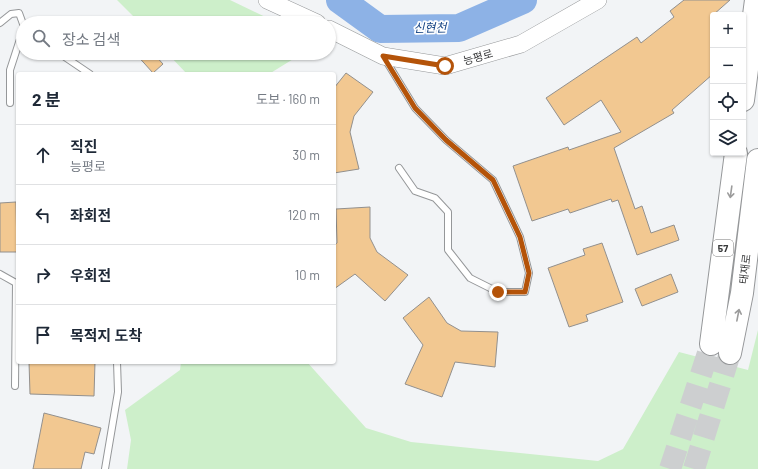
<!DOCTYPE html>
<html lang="ko">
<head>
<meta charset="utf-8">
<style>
	:root { --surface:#fff; --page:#f2f2f3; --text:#1f2937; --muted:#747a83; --line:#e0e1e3 }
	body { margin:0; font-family:Barlow,"Noto Sans KR",sans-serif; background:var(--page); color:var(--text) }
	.controls { position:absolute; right:12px; top:12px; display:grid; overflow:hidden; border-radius:4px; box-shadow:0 1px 3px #0004 }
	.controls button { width:36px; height:36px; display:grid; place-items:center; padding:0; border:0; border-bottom:1px solid var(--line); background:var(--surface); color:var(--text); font:20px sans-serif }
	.stop { position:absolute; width:12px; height:12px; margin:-9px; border:3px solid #b45309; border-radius:50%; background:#fff }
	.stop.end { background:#b45309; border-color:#fff; box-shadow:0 1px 4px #0008 }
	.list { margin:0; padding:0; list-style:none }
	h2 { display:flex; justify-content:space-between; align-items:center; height:52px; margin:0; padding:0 16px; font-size:17px }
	h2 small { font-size:13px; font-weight:400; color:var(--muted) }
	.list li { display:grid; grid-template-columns:26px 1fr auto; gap:12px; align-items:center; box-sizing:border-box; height:60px; padding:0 16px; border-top:1px solid var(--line) }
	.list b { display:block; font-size:15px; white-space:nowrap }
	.list p { margin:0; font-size:13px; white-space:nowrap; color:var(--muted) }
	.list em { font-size:13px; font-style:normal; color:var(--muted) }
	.icon { flex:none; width:22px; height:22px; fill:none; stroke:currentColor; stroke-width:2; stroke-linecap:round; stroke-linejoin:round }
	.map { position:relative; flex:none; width:758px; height:469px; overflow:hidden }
	.search { position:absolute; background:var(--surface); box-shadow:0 1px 3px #0004; left:16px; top:16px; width:320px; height:44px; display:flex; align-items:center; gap:10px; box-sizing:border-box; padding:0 14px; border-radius:22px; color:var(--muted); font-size:15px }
	.panel { position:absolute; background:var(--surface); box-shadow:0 1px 3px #0004; left:16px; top:72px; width:320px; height:292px; border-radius:4px }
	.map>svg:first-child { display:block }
	.green { fill:#cdefca }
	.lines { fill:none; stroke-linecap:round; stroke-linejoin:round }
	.river { stroke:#8db2e6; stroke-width:28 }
	.building { fill:#f2c891; stroke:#92908e }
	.highway-tunnel { stroke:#cdcfd0; stroke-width:22; stroke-dasharray:22 11; stroke-linecap:butt }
	.lane-casing { stroke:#959799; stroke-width:8 }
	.secondary-casing { stroke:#959799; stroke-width:18 }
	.highway-casing { stroke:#959799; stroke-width:24 }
	.lane { stroke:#fff; stroke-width:6 }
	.secondary { stroke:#fff; stroke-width:17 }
	.highway { stroke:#fff; stroke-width:22 }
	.oneway { stroke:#9c9c9c }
	.route { stroke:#b45309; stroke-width:5 }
	.labels { text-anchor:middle; stroke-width:3.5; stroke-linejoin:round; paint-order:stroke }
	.shield { fill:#fff; stroke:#747475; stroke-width:1 }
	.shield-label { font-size:10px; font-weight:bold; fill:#38393a }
	.street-label { font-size:11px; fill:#38393a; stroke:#fff }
	.water-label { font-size:12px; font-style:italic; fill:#194786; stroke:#fff }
</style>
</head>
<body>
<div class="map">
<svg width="758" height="469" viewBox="0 0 758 469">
	<rect width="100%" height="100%" fill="#f2f4f6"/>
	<!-- green -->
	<path class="green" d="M117,0h113l48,23h-138z
		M167,53h136l-34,21h-82z
		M758,330v139h-631l4,-29 -6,-30 55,-40 1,-8h126l59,66 45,14 187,19 25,-12 56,-97 69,18z"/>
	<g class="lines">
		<!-- river -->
		<path class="river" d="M340,0l40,29 79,-1 64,-28"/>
	</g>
	<!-- building -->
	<path class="building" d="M684,0h46l-17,15v59l-41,36 2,3 -60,35 21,61 7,-3 9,27 23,-8 5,15 -42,15 -19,-55 -6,2 -1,-3 -41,14 -2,-4 -36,12 -19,-55 55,-19 1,3 52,-18 -20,-32 -37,25 -18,-27 91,-61 4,6 33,-26 -4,-6z
		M135,53h18l10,11 -10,9z
		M346,73l27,19 -19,24 -4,16 9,37 -25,4v-85z
		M16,202l1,50h-17v-49z
		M370,207v31l7,14 31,23 -23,26 -30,-27 -21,15v-44l3,-2 -1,-34z
		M602,243l21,59 -37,13 2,6 -19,6 -21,-59 37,-13 -2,-6z
		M671,274l7,18 -36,14 -7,-17z
		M429,297l18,26 14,8 37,1 -3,35 -40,-5 -13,35 -37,-13 18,-39 -20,-27z
		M29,362h66l-1,34 -64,-2z
		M44,413l57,15 -7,26 -9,-2 -4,17h-48z"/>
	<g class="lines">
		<!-- highway-tunnel -->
		<path class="highway-tunnel" d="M670,469l41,-125
			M694,469l36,-116"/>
		<defs>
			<path id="lane" d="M0,23l11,-9 8,-1 4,11
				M59,53l31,21
				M385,59l30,49 31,32 47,40 27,57 9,36 -4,19h-27l-28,-14 -22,-28v-38l-13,-14 -20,-7 -16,-23
				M10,103v-33l13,-40
				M0,274l16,9 -1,103
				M105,469l13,-77 -1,-30"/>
			<path id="secondary" d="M267,0l50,23
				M329,29l54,27 62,10 76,-22 77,-44"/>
			<path id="highway" d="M743,100l13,-100
				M711,344l25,-191
				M730,353l12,-60 16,-133"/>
		</defs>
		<!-- lane casing -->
		<use href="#lane" class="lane-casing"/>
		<!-- secondary casing -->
		<use href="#secondary" class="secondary-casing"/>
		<!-- highway casing -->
		<use href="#highway" class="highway-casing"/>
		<!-- lane -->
		<use href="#lane" class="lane"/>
		<!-- secondary -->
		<use href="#secondary" class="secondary"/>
		<!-- highway -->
		<use href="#highway" class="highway"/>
	</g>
	<!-- one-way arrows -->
	<defs><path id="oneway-shaft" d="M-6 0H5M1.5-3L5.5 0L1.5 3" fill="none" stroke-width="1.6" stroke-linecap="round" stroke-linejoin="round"/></defs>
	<g class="oneway">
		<use href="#oneway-shaft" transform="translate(731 192) rotate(98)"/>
		<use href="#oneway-shaft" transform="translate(738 315) rotate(-79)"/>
	</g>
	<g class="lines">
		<!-- route -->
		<path class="route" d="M445,66l-62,-10 32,52 31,32 47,40 27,57 9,36 -4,19h-27"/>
	</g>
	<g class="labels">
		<!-- shield labels -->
		<rect class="shield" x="713" y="240" width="20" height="16" rx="3"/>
		<g class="shield-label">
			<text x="723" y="252">57</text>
		</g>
		<!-- street labels -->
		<g class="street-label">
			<text transform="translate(478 57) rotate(-16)" y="4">능평로</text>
			<text transform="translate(745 269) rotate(-83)" y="4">태재로</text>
		</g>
		<!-- water labels -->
		<g class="water-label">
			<text transform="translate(430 28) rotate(-1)" y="4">신현천</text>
		</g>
	</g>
</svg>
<div class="controls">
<button>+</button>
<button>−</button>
<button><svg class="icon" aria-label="locate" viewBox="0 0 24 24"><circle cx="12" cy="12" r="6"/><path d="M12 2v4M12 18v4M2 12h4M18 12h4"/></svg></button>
<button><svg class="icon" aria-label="layers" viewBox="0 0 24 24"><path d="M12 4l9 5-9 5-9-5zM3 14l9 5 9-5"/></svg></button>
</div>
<div class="stop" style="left:445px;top:66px"></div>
<div class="stop end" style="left:498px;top:292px"></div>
<div class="search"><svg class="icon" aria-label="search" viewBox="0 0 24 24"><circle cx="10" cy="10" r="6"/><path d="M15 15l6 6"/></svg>장소 검색</div>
<section class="panel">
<h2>2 분<small>도보 · 160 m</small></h2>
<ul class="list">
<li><svg class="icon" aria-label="ahead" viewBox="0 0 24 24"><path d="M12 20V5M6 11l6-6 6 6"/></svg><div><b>직진</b><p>능평로</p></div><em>30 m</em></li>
<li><svg class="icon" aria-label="left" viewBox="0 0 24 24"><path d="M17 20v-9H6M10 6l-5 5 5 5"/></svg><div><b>좌회전</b></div><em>120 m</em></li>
<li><svg class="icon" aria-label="right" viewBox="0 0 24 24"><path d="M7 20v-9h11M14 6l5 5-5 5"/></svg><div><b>우회전</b></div><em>10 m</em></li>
<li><svg class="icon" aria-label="arrive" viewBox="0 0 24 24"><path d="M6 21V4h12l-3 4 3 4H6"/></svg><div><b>목적지 도착</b></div></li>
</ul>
</section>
</div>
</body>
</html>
